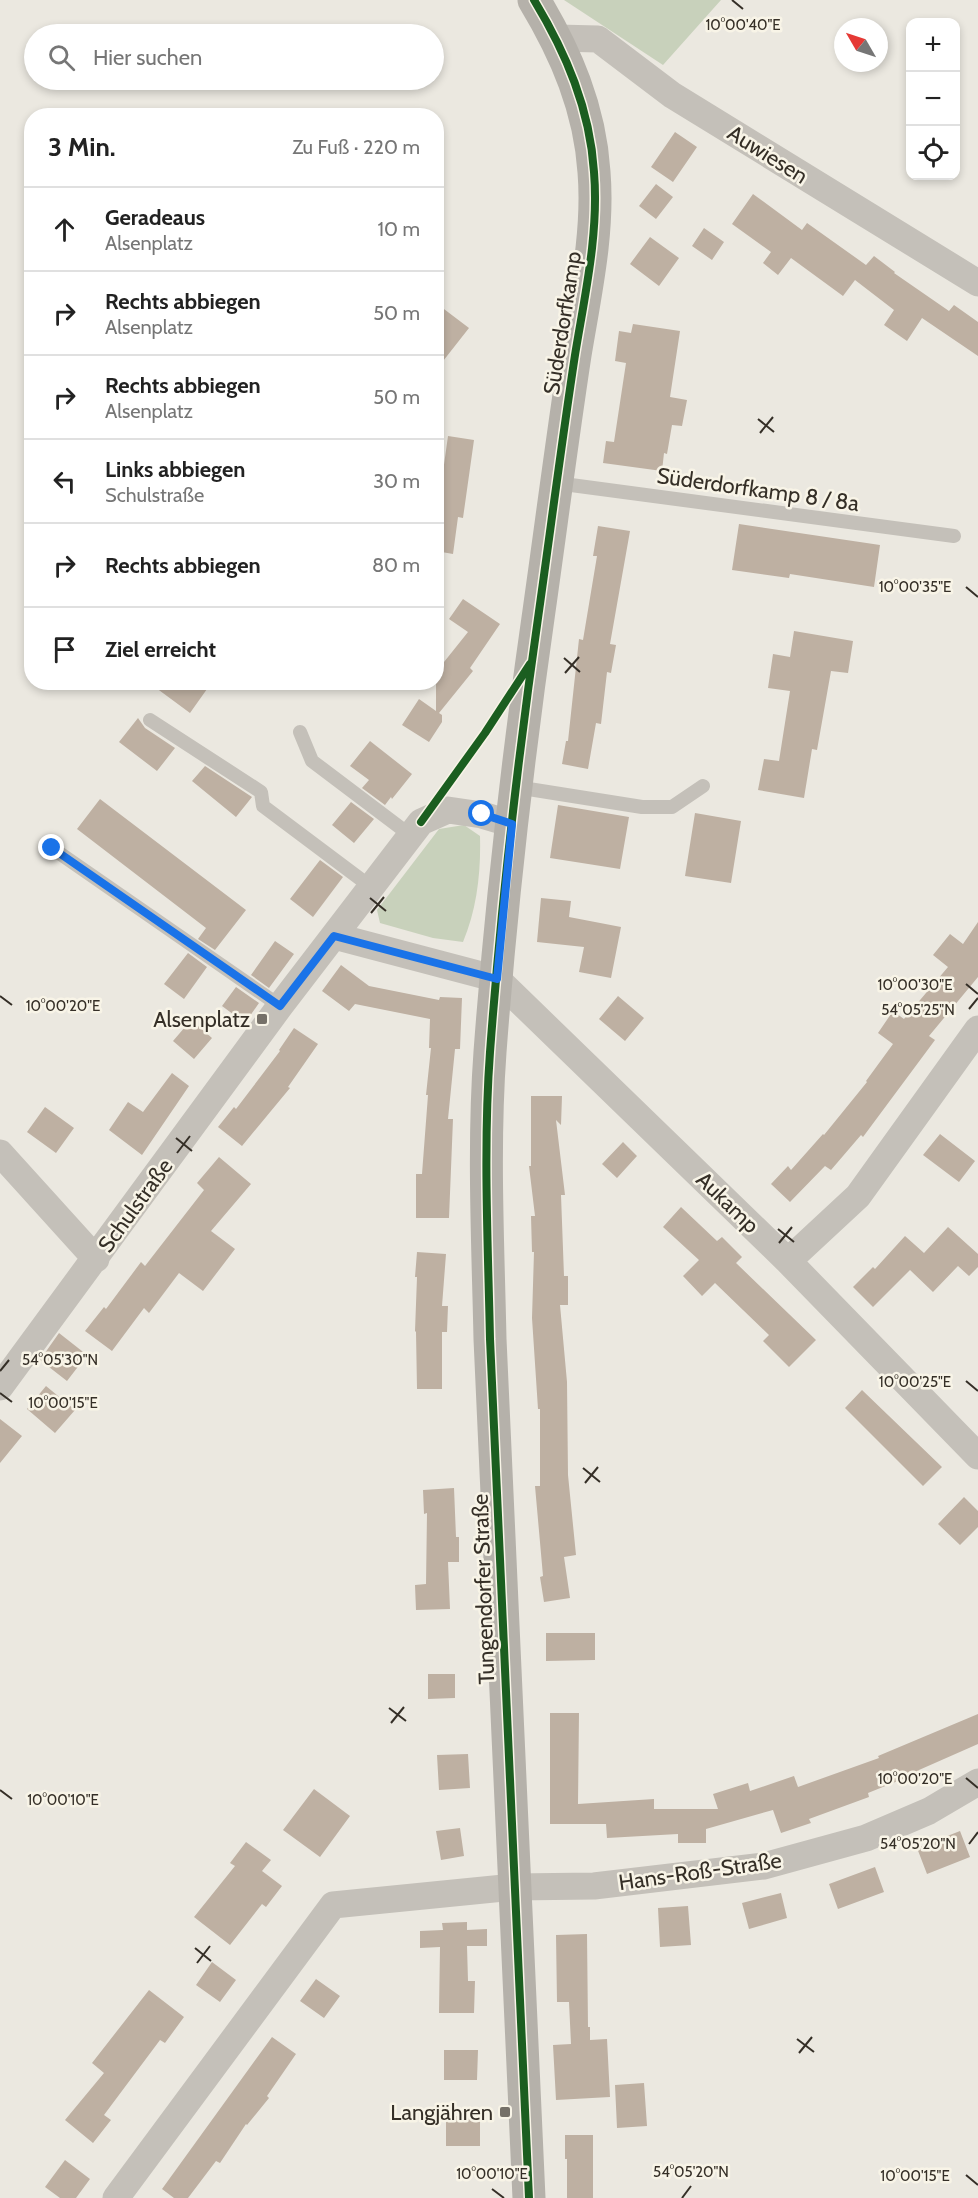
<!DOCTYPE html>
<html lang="de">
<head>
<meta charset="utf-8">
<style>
	:root { --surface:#fff; --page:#f2f2f2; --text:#222; --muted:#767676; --line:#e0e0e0 }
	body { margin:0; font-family:Cabin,sans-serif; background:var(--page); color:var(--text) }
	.controls { position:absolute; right:18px; top:18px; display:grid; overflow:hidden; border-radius:12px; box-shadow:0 3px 9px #0003 }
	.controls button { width:54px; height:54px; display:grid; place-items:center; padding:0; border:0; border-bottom:2px solid var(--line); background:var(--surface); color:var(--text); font:30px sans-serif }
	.compass { position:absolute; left:834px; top:18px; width:54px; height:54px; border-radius:50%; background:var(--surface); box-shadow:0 3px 9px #0003; rotate:309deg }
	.stop { position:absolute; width:18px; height:18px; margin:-14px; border:4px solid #1a73e8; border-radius:50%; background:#fff }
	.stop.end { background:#1a73e8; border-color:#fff; box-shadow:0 2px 6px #0008 }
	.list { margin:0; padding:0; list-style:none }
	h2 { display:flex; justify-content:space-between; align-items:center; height:78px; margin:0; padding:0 24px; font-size:26px }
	h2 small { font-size:20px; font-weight:400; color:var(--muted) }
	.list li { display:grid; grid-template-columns:39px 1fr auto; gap:18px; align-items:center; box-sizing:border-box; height:84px; padding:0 24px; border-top:2px solid var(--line) }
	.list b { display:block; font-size:22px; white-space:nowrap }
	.list p { margin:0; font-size:20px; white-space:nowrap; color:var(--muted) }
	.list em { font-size:20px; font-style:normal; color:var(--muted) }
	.icon { flex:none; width:33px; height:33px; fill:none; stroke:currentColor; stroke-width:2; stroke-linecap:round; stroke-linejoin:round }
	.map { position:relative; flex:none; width:978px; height:2198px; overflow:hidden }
	.search { position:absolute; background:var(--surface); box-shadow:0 3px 9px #0003; left:24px; top:24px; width:420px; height:66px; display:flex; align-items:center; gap:15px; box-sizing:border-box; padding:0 21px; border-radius:33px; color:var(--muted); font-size:22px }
	.panel { position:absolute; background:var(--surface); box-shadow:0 3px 9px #0003; left:24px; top:108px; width:420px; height:582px; border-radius:24px }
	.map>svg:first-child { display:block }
	.green { fill:#c8d1bb }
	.building { fill:#beb0a2 }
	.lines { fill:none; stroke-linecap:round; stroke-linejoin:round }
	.lane { stroke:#c4c0b9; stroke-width:14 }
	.street { stroke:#c4c0b9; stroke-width:27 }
	.secondary { stroke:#b5b1aa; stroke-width:33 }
	.cycleway-casing { stroke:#f8f4e7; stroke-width:11 }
	.cycleway { stroke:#1b5e20; stroke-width:8 }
	.route { stroke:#1a73e8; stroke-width:8 }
	.ticks { fill:none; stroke:#352f27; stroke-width:2 }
	.poi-dot { fill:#757068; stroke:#f8f4e7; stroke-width:2 }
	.labels { text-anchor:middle; stroke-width:5; stroke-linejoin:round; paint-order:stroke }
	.street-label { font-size:22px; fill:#352f27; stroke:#f8f4e7 }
	.poi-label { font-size:22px; fill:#352f27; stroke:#f8f4e7; text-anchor:end }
	.ticks-label { font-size:15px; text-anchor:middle; fill:#352f27; stroke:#f8f4e7; stroke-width:5; stroke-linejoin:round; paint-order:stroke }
</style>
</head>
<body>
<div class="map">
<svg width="978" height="2198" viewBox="0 0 978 2198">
	<rect width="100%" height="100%" fill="#ebe8e0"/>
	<!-- green -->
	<path class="green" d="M564,0h157l-58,65z
		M464,825l16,11c1,36 -3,73 -17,106l-30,-4 -53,-15 -3,-13 62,-81z"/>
	<!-- building -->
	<path class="building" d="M675,132l22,15 -24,35 -22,-15z
		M656,184l17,13 -17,22 -17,-13z
		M753,194l49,36 5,-7 59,42 8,-9 21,16 -1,1 55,38 5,-6 24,17v34l-56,-38 -15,23 -23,-16 10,-15 -39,-30 -12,16 -52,-38 -13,17 -15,-12 8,-11 -39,-28z
		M704,228l20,14 -12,18 -20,-14z
		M650,237l29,21 -20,28 -29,-22z
		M436,303l33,25 -33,42z
		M633,324l47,7 -10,66 17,3 -5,26 -10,-1 -5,29 -3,-1 -2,18 -59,-8 3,-22 8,1 12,-79 -11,-2 4,-30 12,2z
		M448,436l26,4 -11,78 -5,-1 -5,37 -17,-3v-73l6,1z
		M739,524l141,21 -6,42 -84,-13 -1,4 -57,-8z
		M598,526l32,5 -20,113 6,1 -5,28 -4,-1 -6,52 -5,-1 -8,46 -26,-5 4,-23h2l11,-102 4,1 14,-84h-4z
		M463,599l37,25 -30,44 3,3 -34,42 3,2v7l-13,20 -27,-17 17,-26 17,12v-39l32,-40 -19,-13z
		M794,631l59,10 -5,32 -17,-2 -14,79 -5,-1 -8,49 -46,-8 6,-31 15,2 11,-70 -22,-3 5,-34 17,3z
		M148,682h64l-22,31z
		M138,718l7,10 30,20 -18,23 -38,-29z
		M370,741l42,33 -20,25 -1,-2 -6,8 -23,-17 7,-8 -19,-14z
		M205,766l47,31 -16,20 -44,-36z
		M100,799l146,111 -31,40 -17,-11 8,-11 -129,-99z
		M351,802l23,17 -20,24 -22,-18z
		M558,805l71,12 -9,52 -70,-11z
		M695,813l46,8 -10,62 -46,-7z
		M320,860l23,17 -30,40 -23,-18z
		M541,898l30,3 -2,16 52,10 -10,51 -32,-6 5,-25 -47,-5z
		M978,922v55l-49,59 6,4 -72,97 -2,-2 -30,35 -6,-4 -35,36 -19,-18 17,-18 3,4 32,-36 1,1 43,-53 -1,-1 27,-37 -15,-11 15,-22 11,8 44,-52 -15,-12 17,-21 13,10z
		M275,941l19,13 -25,34 -18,-13z
		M188,953l19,14 -23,32 -20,-15z
		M341,965l28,21 70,14 1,-3 22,1 -2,51h-5l-7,70h5l-4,99h-33v-44h6l6,-79h-2l5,-47h-2l1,-29 -75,-15 -6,7 -27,-20z
		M236,987l23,16 -14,20 -23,-17z
		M618,996l26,22 -19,23 -26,-22z
		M191,1020l21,18 -18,21 -21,-18z
		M294,1028l24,16 -30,43 2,1 -48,58 -24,-19 16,-20 2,2 44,-58 -1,-1z
		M172,1073l17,13 -47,69 -33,-25 19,-28 15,10z
		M531,1096h31l-1,29 -5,-5 9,75h-4l3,81h4v29h-8l7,77 1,93 8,80 -12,2 6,41 -26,4 -4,-25 3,-1 -8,-90h5v-77h-2l-6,-91 2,-66h-2l-1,-36h4l-6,-50h2z
		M45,1107l29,21 -18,25 -29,-21z
		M940,1134l35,27 -16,21 -36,-27z
		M623,1142l14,14 -20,22 -15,-14z
		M219,1157l32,27 -40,47 24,18 -32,42 -24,-18 -30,40 -5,-5 -32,43 -27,-20 19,-24 2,2 35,-47 4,4 59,-76 -7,-7z
		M681,1207l36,34 5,-4 20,20 -6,6 80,77 -27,27 -26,-26 6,-6 -54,-52 -13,13 -19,-20 16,-16 -36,-33z
		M948,1227l30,27v13l-9,9 -11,-10 -25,26 -23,-22 -37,37 -20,-20 20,-20 2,2 30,-33 19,17z
		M417,1252l29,2 -4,52h6l-1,26h-5v57h-25l-1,-57 -1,-1 2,-54h-2z
		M59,1333l28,22 -20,26 -27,-21z
		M46,1386l29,24 -20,23 -28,-24z
		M862,1390l80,77 -19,19 -78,-78z
		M0,1419l22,17 -22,27z
		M454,1488l2,49h3v25h-11l2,47 -34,1 -1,-25 11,-1 1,-71 -3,1 -1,-24z
		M964,1497l14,14v16l-18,18 -22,-21z
		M546,1633h49v27l-49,1z
		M428,1674h27v24l-27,1z
		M550,1713h29l-1,91 76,-5v10h64l-5,-15 35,-11 2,8 44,-15 4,11 81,-29 -1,-2 100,-42v30l-59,26 1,2 -52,21 1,4 -60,22 2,4 -30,10 -8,-23 -67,19v14h-28v-9l-71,4 -1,-14h-56z
		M468,1754l2,34 -31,2 -2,-35z
		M314,1789l36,27 -30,41 -37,-27z
		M460,1828l4,28 -23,4 -5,-29z
		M960,1831l10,26 -43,17 -10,-26z
		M246,1842l25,18 -9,11 20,15 -16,21 -4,-3 -32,41 -36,-28 41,-51 -5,-3z
		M875,1867l9,25 -46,17 -9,-25z
		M781,1893l6,25 -38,11 -7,-26z
		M688,1906l3,39 -31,2 -2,-39z
		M467,1922v8l20,-1v17h-20l1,35h7l-1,32h-35l1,-66 -20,1v-17l23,-1 -1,-7z
		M587,1934l1,93h2v13l17,-1 3,58 -54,3 -3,-55 18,-1 -2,-42h-12l-1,-67z
		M212,1962l24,18 -16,22 -24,-17z
		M316,1979l24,17 -16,22 -24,-17z
		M149,1990l35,27 -19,26 -5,-3 -56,75 7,5 -18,23 -28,-23 39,-47 -12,-10z
		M272,2037l24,17 -29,42 2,2 -22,27 -1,-1 -26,39 -4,-2 -28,37h-14l-12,-9z
		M444,2050h34l-1,30h-33z
		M644,2083l3,43 -30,2 -2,-43z
		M446,2116h34v30h-34z
		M565,2135h28v63h-26v-39h-2z
		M65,2160l25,19 -14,19h-16l-15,-11z"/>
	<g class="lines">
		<!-- lane -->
		<path class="lane" d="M556,483l398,53
			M150,720l111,72 2,14 108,81
			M300,732l12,29 98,74
			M516,787l126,20h30l31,-21
			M52,848l228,158"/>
		<!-- street -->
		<path class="street" d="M557,38l41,1 74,56 306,188
			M334,936l163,43 291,282 190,195
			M0,1153l96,106
			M788,1261l70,-65 120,-167
			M0,1387l280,-381 141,-184 27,-12 34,5 30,9
			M116,2198l217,-293 181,-18 80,-1 170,-20 102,-28 63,-27 49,-29"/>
		<!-- secondary -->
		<path class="secondary" d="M529,2198l-39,-859c-2,-95 -7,-192 0,-287 11,-147 28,-295 49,-441 12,-85 23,-171 36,-256 10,-61 24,-122 19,-183 -4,-63 -28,-119 -60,-172"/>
		<defs>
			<path id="cycleway" d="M421,822l64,-89 45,-69
				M529,2198l-39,-859c-2,-95 -7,-192 0,-287 11,-147 28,-295 49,-441 12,-85 23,-171 36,-256 10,-61 24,-122 19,-183 -4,-63 -28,-119 -60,-172"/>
		</defs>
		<!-- cycleway casing -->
		<use href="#cycleway" class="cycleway-casing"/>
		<!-- cycleway -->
		<use href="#cycleway" class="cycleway"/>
	</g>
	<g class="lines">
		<!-- route -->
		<path class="route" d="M52,848l228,158 54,-70 163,43 15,-155 -30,-10"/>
	</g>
	<!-- ticks -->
	<path class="ticks" d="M732,0l11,9M758,419l16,13M760,433l13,-16M966,587l12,10M564,658l16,14M565,673l14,-16M370,898l16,13M371,913l13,-16M966,984l12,10M0,996l12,9M969,1009l9,-11M176,1138l16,13M177,1153l13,-17M778,1229l16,13M779,1243l13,-16M0,1371l9,-11M966,1381l12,10M0,1393l12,9M583,1468l17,14M585,1483l13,-16M389,1708l17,13M391,1723l13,-16M966,1778l12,10M0,1790l12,9M969,1844l9,-12M195,1948l16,13M197,1963l13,-17M797,2039l17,13M799,2053l13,-16M966,2175l12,10M492,2189l12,9M682,2198l9,-12"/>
	<!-- markers -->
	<g class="poi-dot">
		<rect x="256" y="1013" width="12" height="12" rx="3"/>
		<rect x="499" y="2106" width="12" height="12" rx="3"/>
	</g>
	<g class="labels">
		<!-- street labels -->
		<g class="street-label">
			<text transform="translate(768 154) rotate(32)" y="8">Auwiesen</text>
			<text transform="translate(562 323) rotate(-81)" y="8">Süderdorfkamp</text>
			<text transform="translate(758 489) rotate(8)" y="8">Süderdorfkamp 8 / 8a</text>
			<text transform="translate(728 1202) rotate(44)" y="8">Aukamp</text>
			<text transform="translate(135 1205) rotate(-54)" y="8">Schulstraße</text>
			<text transform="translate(483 1589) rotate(-92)" y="8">Tungendorfer Straße</text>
			<text transform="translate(700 1871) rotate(-8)" y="8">Hans-Roß-Straße</text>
		</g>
		<!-- poi labels -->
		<g class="poi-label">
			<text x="250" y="1027">Alsenplatz</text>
			<text x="493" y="2120">Langjähren</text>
		</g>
	</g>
	<g class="ticks-label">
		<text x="743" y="30">10°00'40"E</text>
		<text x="915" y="592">10°00'35"E</text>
		<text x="915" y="990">10°00'30"E</text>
		<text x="63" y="1011">10°00'20"E</text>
		<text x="918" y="1015">54°05'25"N</text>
		<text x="60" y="1365">54°05'30"N</text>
		<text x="915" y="1387">10°00'25"E</text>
		<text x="63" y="1408">10°00'15"E</text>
		<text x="915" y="1784">10°00'20"E</text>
		<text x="63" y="1805">10°00'10"E</text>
		<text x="918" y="1849">54°05'20"N</text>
		<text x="691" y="2177">54°05'20"N</text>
		<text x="492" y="2179">10°00'10"E</text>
		<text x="915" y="2181">10°00'15"E</text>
	</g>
</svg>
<div class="controls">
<button>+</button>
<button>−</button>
<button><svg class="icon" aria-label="locate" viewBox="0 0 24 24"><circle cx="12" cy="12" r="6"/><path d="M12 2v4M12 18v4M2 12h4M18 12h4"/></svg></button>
</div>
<svg class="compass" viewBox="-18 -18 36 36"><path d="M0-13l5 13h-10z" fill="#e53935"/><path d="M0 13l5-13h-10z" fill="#767676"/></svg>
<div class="stop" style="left:482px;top:814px"></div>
<div class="stop end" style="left:52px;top:848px"></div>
<div class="search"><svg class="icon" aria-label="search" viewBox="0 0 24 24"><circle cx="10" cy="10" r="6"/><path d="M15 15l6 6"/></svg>Hier suchen</div>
<section class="panel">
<h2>3 Min.<small>Zu Fuß · 220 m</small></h2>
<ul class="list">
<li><svg class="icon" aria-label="ahead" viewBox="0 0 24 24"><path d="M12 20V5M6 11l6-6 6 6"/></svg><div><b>Geradeaus</b><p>Alsenplatz</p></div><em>10 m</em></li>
<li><svg class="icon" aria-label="right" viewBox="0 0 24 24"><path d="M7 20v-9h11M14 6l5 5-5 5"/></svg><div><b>Rechts abbiegen</b><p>Alsenplatz</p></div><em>50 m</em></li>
<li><svg class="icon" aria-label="right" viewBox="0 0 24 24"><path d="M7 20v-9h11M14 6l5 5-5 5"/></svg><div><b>Rechts abbiegen</b><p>Alsenplatz</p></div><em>50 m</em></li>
<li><svg class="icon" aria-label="left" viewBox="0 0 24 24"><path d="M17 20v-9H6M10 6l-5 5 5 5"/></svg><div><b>Links abbiegen</b><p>Schulstraße</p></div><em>30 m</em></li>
<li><svg class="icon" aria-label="right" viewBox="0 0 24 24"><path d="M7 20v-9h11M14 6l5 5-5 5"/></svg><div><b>Rechts abbiegen</b></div><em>80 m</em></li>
<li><svg class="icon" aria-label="arrive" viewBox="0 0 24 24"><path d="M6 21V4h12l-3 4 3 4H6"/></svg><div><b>Ziel erreicht</b></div></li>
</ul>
</section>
</div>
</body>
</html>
